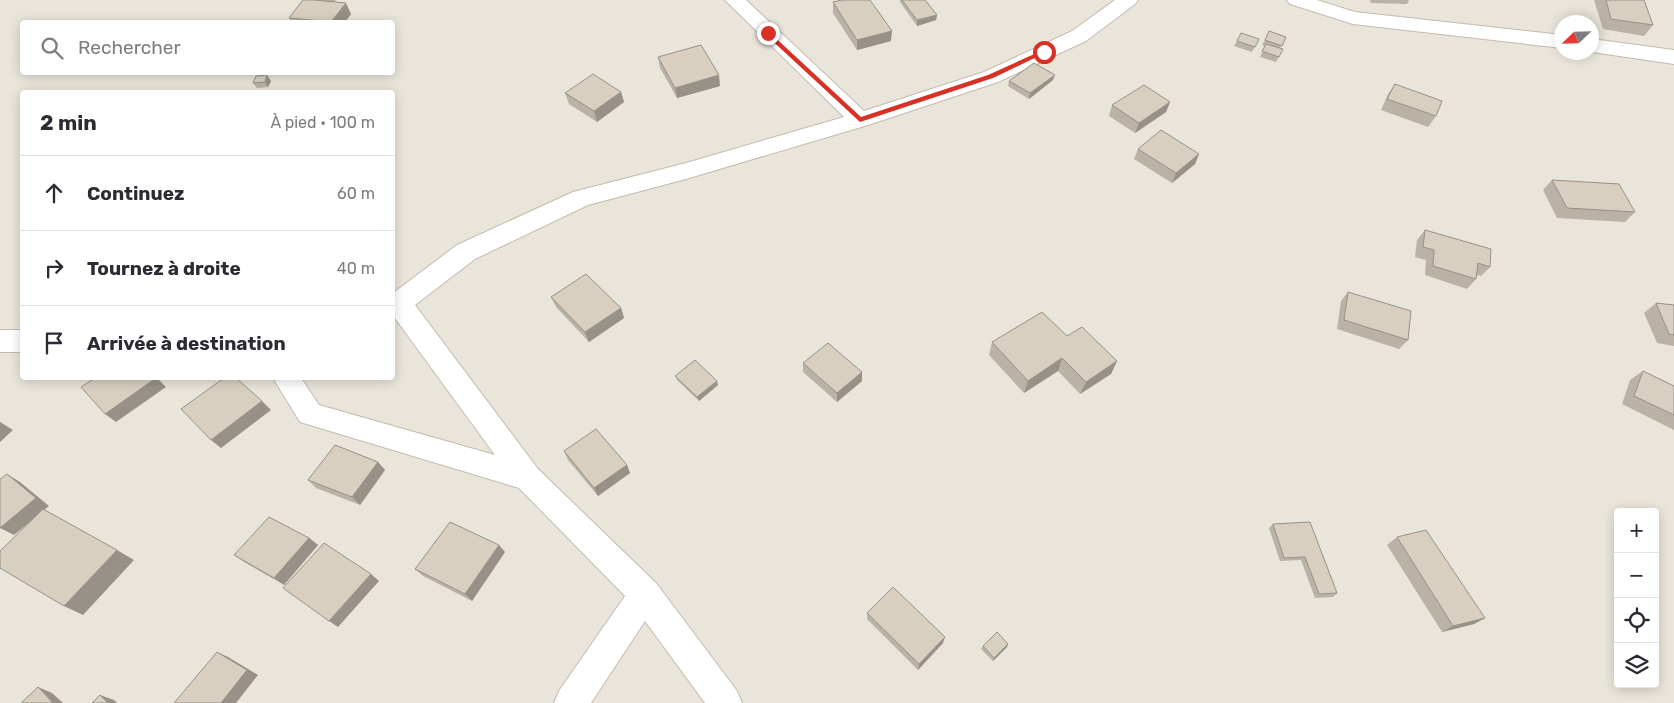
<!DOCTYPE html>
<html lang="fr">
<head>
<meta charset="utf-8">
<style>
	:root { --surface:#fff; --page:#f2f2f3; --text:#2b2b33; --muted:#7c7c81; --line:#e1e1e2 }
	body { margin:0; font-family:Rubik,sans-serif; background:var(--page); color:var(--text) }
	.controls { position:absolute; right:15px; bottom:15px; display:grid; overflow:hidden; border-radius:5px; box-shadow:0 2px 12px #0003 }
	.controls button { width:45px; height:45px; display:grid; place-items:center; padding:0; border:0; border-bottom:1px solid var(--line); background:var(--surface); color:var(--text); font:25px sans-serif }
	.compass { position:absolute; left:1554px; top:15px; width:45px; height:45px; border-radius:50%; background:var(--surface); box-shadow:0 2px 12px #0003; rotate:247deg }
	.stop { position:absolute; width:15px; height:15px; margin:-11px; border:4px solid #d93025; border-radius:50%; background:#fff }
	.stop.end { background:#d93025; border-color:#fff; box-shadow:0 1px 5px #0008 }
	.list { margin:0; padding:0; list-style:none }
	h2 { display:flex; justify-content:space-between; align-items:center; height:65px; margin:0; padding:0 20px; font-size:21px }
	h2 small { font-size:16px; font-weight:400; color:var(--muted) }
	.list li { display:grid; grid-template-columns:32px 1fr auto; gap:15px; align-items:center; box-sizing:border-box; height:75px; padding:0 20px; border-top:1px solid var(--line) }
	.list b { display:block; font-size:19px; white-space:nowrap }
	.list em { font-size:16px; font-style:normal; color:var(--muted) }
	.icon { flex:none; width:28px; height:28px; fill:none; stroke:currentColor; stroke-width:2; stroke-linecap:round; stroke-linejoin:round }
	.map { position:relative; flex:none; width:1674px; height:703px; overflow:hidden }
	.search { position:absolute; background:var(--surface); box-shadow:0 2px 12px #0003; left:20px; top:20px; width:375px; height:55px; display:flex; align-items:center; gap:12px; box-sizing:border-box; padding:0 18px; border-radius:5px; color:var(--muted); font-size:19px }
	.panel { position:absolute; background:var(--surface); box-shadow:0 2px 12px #0003; left:20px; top:90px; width:375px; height:290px; border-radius:5px }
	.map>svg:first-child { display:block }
	.residential { fill:#eae5da; fill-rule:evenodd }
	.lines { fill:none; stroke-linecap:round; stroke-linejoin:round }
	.street-casing { stroke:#c2bbae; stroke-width:2 }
	.street { fill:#fff; fill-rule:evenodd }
	.wall { fill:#bab2a6 }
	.shaded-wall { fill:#979187 }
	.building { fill:#d8cfc1; stroke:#979187 }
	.route { fill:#d93025 }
</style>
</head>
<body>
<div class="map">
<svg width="1674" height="703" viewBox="0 0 1674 703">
	<rect width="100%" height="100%" fill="#f6f3ec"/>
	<!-- residential -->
	<path class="residential" d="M0,0h1674v703h-1674zM22,22h370v50h-370zM1562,22h30v30h-30zM22,92h370v286h-370zM1618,512h37v172h-37z"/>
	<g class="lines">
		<defs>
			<path id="street" d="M725,0h21l118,111 120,-39 88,-41 43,-31h23l-3,4 -49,37 -88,41 -130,43 -182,54 -98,26 -113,54 -60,46 123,164 118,114 81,108 5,12h-37l-60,-82 -54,82h-37l5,-12 66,-95 -106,-108 -219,-66 -27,-44h28l18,27 176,50 -103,-141v-20l65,-49 116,-53 113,-29 158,-46z
				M1287,0h30l38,12 207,23v13l-209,-24 -63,-20z
				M1592,39l82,11v14l-82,-12z
				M0,330h22v22h-22z"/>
		</defs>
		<!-- street casing -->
		<use href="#street" class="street-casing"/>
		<!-- street -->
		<use href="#street" class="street"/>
	</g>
	<!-- wall -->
	<path class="wall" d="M303,0h33l-2,2 17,12 -6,8h-53l-3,-4z
		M900,0h25l12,15 -1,5 -19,6 -17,-24z
		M1370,0h39l-2,4 -36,-1z
		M1594,0h50l9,25 -9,11 -41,-7z
		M833,2l58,39 -34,9 -24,-37z
		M1286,37l-6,11 3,1 -7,13 -16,-5 5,-11 -3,-1 3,-5z
		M1259,39l-7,13 -18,-6 3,-5z
		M658,57l62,29 -43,12 -17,-30z
		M1053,80l-24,19 -21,-13 1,-5z
		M271,81l-3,6 -11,1 -4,-5z
		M1395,84l41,32 -8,11 -47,-17 7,-16z
		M621,92l3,10 -27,20 -28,-18 -4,-11z
		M1170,102l-4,10 -31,21 -26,-17 3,-11z
		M1138,149l61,5 -4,10 -23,19 -38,-24z
		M1552,180l83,32 -10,10 -68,-4 -14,-28z
		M1425,230l65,37 -9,9 -4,-1 -1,4 -9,10 -42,-14 1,-15 -11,-3 2,-17z
		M1348,292l60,48 -9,9 -62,-20 4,-28z
		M551,297l70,11 3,10 -35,24 -33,-35z
		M1656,303l18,2v41l-17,-3 -13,-30z
		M1067,336l50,25 -6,13 -31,20 -22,-23 -34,22 -35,-38 3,-13z
		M803,363l59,18 -25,21 -34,-30z
		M1643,371l31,15v44l-52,-26 8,-24z
		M675,376l43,9 -19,16 -22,-21z
		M564,451l63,14 3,8 -32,23 -30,-36z
		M378,462l7,8 -25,35 -44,-17 -8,-8z
		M1310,522l27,71 -4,4 -18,1 -14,-38 -21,1 -11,-33 4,-4z
		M1397,537l88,81 -11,6 -32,8 -55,-87z
		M309,538l9,7 -34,40 -40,-23 -10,-7z
		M505,552l-33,49 -49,-25 -8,-7z
		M867,613l76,30 -25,27 -51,-51z
		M1008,644l-1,3 -14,14 -12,-12 2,-3z"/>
	<!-- shaded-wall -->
	<path class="shaded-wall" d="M346,3l5,11 -6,8h-14z
		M937,15l-1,5 -19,6v-6z
		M892,31l-1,10 -34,9v-10z
		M267,75l4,6 -3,6 -3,-5z
		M719,75l1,11 -43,12 -2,-10z
		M1055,75l-2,5 -24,19 1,-6z
		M621,92l3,10 -27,20 -3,-11z
		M1170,102l-4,10 -31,21 4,-10z
		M1199,154l-4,10 -23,19 4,-10z
		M621,308l3,10 -35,24 -4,-10z
		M1062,358l-4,13 -34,22 4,-12z
		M1117,361l-6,13 -31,20 6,-12z
		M862,372v9l-25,21v-9z
		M155,378h2l9,9 -50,35 -11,-8z
		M717,381l1,4 -19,16 -2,-4z
		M262,401l9,9 -50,38 -10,-8z
		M0,422l13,8 -13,12z
		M378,462l7,8 -25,35 -8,-8z
		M627,465l3,8 -32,23 -4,-8z
		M7,474l13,8 29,24 -35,29 -14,-7z
		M309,538l9,7 -34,40 -10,-7z
		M499,545l6,7 -33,49 -7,-7z
		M117,550l17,10 -51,55 -19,-9z
		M371,574l8,7 -41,46 -9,-6z
		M1485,618l-11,6 -32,8 11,-6z
		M945,637l-2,6 -25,27 1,-6z
		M1008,644l-1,3 -14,14 1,-3z
		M217,652l11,5 30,18 -22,28h-15z
		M38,687l14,6 11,10h-10z
		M100,695l14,5 3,3h-9z"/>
	<!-- building -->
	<path class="building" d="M303,0h11l32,3 -15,19 -42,-4z
		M842,0h28l22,31 -35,9 -24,-38z
		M902,0h23l12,15 -20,5z
		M1606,0h38l9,25 -42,-6z
		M1269,31l17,6 -4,9 -17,-6z
		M1241,33l18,6 -4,8 -18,-6z
		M1266,44l17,5 -4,8 -17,-6z
		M701,45l18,30 -44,13 -17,-31z
		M1034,63l21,12 -25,18 -21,-12z
		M593,74l28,18 -27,19 -29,-18z
		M267,75l-2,7 -12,1 3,-7z
		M1395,84l47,17 -6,15 -49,-17z
		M1144,85l26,17 -31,21 -27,-18z
		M1161,130l38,24 -23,19 -38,-24z
		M1552,180l67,4 16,28 -68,-4z
		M1425,230l66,19 -1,18 -12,-4 -2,16 -43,-13 1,-16 -11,-3z
		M586,274l35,34 -36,24 -34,-35z
		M1348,292l63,19 -3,29 -64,-20z
		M1656,303l18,2v30l-5,-1z
		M1042,312l25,24 15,-9 35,34 -31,21 -24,-24 -34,23 -36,-39z
		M828,343l34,29 -25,21 -34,-30z
		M695,360l22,21 -20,16 -22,-21z
		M1643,371l31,15v29l-40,-19z
		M95,378h61l-51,36 -24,-27z
		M224,378h12l26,23 -51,39 -30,-31z
		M596,429l31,36 -33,23 -30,-37z
		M335,445l43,17 -26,35 -44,-17z
		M7,474l29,24 -36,30v-49z
		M43,509l74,41 -53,56 -64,-38v-17z
		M269,517l40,21 -35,40 -40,-23z
		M450,522l49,23 -34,49 -50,-25z
		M1310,522l27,71 -18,1 -14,-37 -21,1 -11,-34z
		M1426,530l59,88 -32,8 -56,-89z
		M324,543l47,31 -42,47 -46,-33z
		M893,587l52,50 -26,27 -52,-51z
		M997,632l11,12 -14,14 -11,-12z
		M217,652l30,18 -26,33h-47z
		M38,687l15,16h-32z
		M100,695l8,8h-16z"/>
	<!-- route -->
	<path class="route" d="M768,31l93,86 127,-42 53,-24 6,1 -54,26 -133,44 -94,-87 -1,-2z"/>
</svg>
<div class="controls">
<button>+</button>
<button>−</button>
<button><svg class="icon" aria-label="locate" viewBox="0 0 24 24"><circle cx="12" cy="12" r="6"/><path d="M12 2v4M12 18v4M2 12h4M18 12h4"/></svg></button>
<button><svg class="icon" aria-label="layers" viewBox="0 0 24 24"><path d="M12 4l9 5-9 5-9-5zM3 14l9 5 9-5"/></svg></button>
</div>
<svg class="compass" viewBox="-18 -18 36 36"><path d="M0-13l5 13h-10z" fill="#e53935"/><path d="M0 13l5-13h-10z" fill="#7c7c81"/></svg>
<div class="stop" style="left:1044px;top:52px"></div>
<div class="stop end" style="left:768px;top:33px"></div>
<div class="search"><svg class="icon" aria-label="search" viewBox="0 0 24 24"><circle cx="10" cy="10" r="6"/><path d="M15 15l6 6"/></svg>Rechercher</div>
<section class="panel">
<h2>2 min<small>À pied · 100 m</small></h2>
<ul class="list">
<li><svg class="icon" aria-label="ahead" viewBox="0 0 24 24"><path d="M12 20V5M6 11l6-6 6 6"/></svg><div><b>Continuez</b></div><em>60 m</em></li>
<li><svg class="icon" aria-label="right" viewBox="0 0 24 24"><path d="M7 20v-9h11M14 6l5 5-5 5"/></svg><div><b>Tournez à droite</b></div><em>40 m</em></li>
<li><svg class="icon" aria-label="arrive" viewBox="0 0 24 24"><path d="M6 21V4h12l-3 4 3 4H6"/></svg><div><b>Arrivée à destination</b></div></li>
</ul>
</section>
</div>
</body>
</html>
